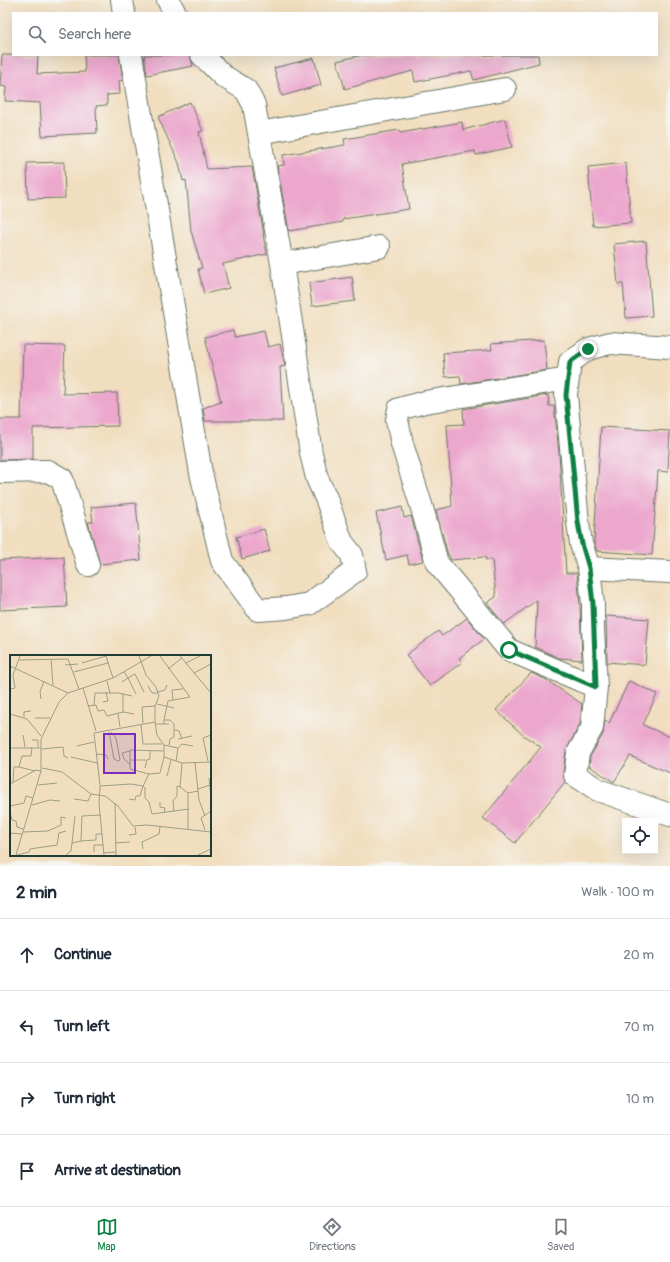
<!DOCTYPE html>
<html lang="en">
<head>
<meta charset="utf-8">
<style>
	:root { --surface:#fff; --page:#f6f6f7; --text:#1f2937; --muted:#747a83; --line:#e0e1e3; --accent:#0b8043 }
	body { margin:0; font-family:Pangolin,sans-serif; background:var(--page); color:var(--text) }
	.controls { position:absolute; right:12px; bottom:12px; display:grid; overflow:hidden; border-radius:0px; box-shadow:0 4px 16px #0002 }
	.controls button { width:36px; height:36px; display:grid; place-items:center; padding:0; border:0; border-bottom:1px solid var(--line); background:var(--surface); color:var(--text); font:20px sans-serif }
	.stop { position:absolute; width:12px; height:12px; margin:-9px; border:3px solid #0b8043; border-radius:50%; background:#fff }
	.stop.end { background:#0b8043; border-color:#fff; box-shadow:0 1px 4px #0008 }
	.list { margin:0; padding:0; list-style:none }
	h2 { display:flex; justify-content:space-between; align-items:center; height:52px; margin:0; padding:0 16px; font-size:17px }
	h2 small { font-size:13px; font-weight:400; color:var(--muted) }
	.list li { display:grid; grid-template-columns:26px 1fr auto; gap:12px; align-items:center; box-sizing:border-box; height:72px; padding:0 16px; border-top:1px solid var(--line) }
	.list b { display:block; font-size:15px; white-space:nowrap }
	.list em { font-size:13px; font-style:normal; color:var(--muted) }
	.icon { flex:none; width:22px; height:22px; fill:none; stroke:currentColor; stroke-width:2; stroke-linecap:round; stroke-linejoin:round }
	.map { position:relative; flex:none; width:670px; height:866px; overflow:hidden }
	.search { position:absolute; background:var(--surface); box-shadow:0 4px 16px #0002; left:12px; right:12px; top:12px; height:44px; display:flex; align-items:center; gap:10px; box-sizing:border-box; padding:0 14px; border-radius:0px; color:var(--muted); font-size:15px }
	.sheet { height:340px; background:var(--surface) }
	nav { display:flex; justify-content:space-around; align-items:center; box-sizing:border-box; height:56px; border-top:1px solid var(--line); background:var(--surface); font-size:11px; color:var(--muted) }
	nav a { display:grid; justify-items:center; gap:2px }
	nav .on { color:var(--accent) }
	.map>svg:first-child { display:block }
	.building { fill:#eca7cd }
	.lines { fill:none; stroke-linecap:round; stroke-linejoin:round }
	.street-casing { stroke:#687565; stroke-width:24 }
	.street { stroke:#fff; stroke-width:22 }
	.route { stroke:#0b8043; stroke-width:5 }
	.inset-road { fill:none; stroke:#9d9e87; stroke-width:1 }
	.view { fill:#7b2cbf; fill-opacity:0.15; stroke:#7b2cbf; stroke-width:2 }
	.inset-edge { fill:none; stroke:#1f3d34; stroke-width:2 }
</style>
</head>
<body>
<div class="map">
<svg width="670" height="866" viewBox="0 0 670 866">
	<rect width="100%" height="100%" fill="#f6f6f2"/>
	<filter id="ink" filterUnits="userSpaceOnUse"><feTurbulence type="fractalNoise" baseFrequency=".025" numOctaves="2"/><feDisplacementMap in="SourceGraphic" scale="8" xChannelSelector="R" yChannelSelector="G"/><feConvolveMatrix kernelMatrix="1 2 1 2 8 2 1 2 1" color-interpolation-filters="sRGB"/></filter>
	<filter id="wash" filterUnits="userSpaceOnUse"><feTurbulence type="fractalNoise" baseFrequency=".012" numOctaves="4" result="noise"/><feDisplacementMap in="SourceGraphic" scale="16" xChannelSelector="R" yChannelSelector="G"/><feGaussianBlur stdDeviation="0.9" result="paint"/><feColorMatrix in="noise" values="0 0 0 0 0 0 0 0 0 0 0 0 0 0 0 0 0 1.4 0 .05"/><feComposite in="paint" operator="in"/></filter>
	<g filter="url(#wash)">
		<rect width="100%" height="100%" fill="#f1debf"/>
		<g id="blocks">
			<!-- building -->
			<path class="building" d="M2,55h36l-1,19 48,-2 -1,-17h35l4,25 -4,1 1,13 -13,1v10l-11,1 1,27 -55,3 -2,-33 -35,-2 1,-14 -6,-1z
				M144,55h46l3,11 -46,9z
				M362,55h176l1,8 -65,17 -3,-9 -56,11 -2,-11 -68,18 -8,-28z
				M314,58l7,27 -39,11 -8,-28z
				M190,102l13,29 -4,1 8,37 45,-2 12,68h-1l4,19 -44,10 6,24 -25,6 -6,-25 4,-1 -11,-37 -5,-51 -3,1 -4,-18 -21,-46z
				M505,119l7,28 -36,8 -1,-4 -73,13 7,45 -66,10v3l-54,9 -12,-65 7,-1 -1,-10 62,-10 -1,-6 55,-9 1,3 62,-11 1,8z
				M64,162l1,36 -37,1 -1,-36z
				M626,163l5,60 -38,3 -5,-59z
				M646,241l6,75 -26,2 -3,-34h-5l-4,-40z
				M352,277l3,24 -43,5 -3,-23z
				M233,330l2,7 29,-6 4,16 12,-3 5,22 -5,1 3,54h-78l-2,-13 18,-6 -16,-65z
				M544,340l3,30 -86,14 -1,-8 -15,1 -2,-24 49,-3 -1,-6z
				M23,345l42,1 -2,48 54,-1 1,33 -85,2v31l-33,1v-41h21z
				M548,395l1,11h5l5,47 7,120h11l3,32 2,55 -23,-2 -24,-11 2,-47 -33,24 -17,-21 9,-6 -4,-37h-6l-1,-3 -34,3 -2,-5h-1l-12,-45 16,-4 -5,-81 17,-1 -1,-15z
				M601,427l69,4 -2,41 -10,-1 -6,84 -55,-4 -3,-9z
				M136,503l5,57 -41,4 -12,-42h5l-2,-15z
				M402,507l2,11 7,-2 12,45 -14,3 -2,-9 -21,5 -10,-47z
				M264,529l6,22 -28,8 -6,-22z
				M64,557l3,50 -67,3v-50z
				M606,616l43,3 -4,46 -38,-3z
				M467,618l17,21 -25,19 3,4 -32,24 -24,-31 32,-24 4,5z
				M531,673l14,6 37,25 -2,20 -14,27 -3,22 2,9 -50,61 -32,-25 58,-71 -18,-12 -27,-25z
				M629,681l28,13 -14,31 27,12v36l-40,-17 -16,26 -25,-16 1,-9 13,-23 2,-14 4,3z"/>
		</g>
	</g>
	<g filter="url(#ink)">
		<use href="#blocks" fill-opacity="0" stroke="#687565" stroke-width="1"/>
		<g class="lines">
			<defs>
				<path id="street" d="M122,0l2,13
					M168,0l7,13
					M131,55l70,418 21,88 36,49 28,-2 23,-4 46,-33 -3,-16 -10,-13 -16,-44 -9,-20 -6,-25 -29,-189 -28,-159 -8,-15 -23,-14 -21,-21
					M259,133l246,-44
					M282,264l97,-17
					M670,347l-60,-4 -22,6 -18,13 -4,33 12,127 3,22 8,24 4,36v25l3,58 -4,41 -14,25 -3,22 23,15 72,25
					M568,379l-143,23 -26,7 -2,11 5,24 20,64 15,55 25,30 47,57 87,37
					M0,472l48,-1 14,8 26,86
					M589,568l81,4"/>
			</defs>
			<!-- street casing -->
			<use href="#street" class="street-casing"/>
			<!-- street -->
			<use href="#street" class="street"/>
		</g>
	</g>
	<g class="lines" filter="url(#ink)">
		<!-- route -->
		<path class="route" d="M509,650l87,37 -3,-83 -4,-36 -7,-24 -4,-22 -12,-127 4,-33 18,-13"/>
	</g>
	<!-- overview -->
	<g transform="translate(10 655)">
		<rect width="201" height="201" fill="#f1debf"/>
		<path class="inset-road" d="M96,1l7,22M150,1l30,41 -22,4 -4,19M170,1l31,37M41,4l2,26M9,5l49,-1 11,30M72,8l24,-7M176,8l14,-7M55,10l13,-1M0,11l58,27M158,14l14,-11M64,17l34,-9M114,17l4,6 7,-4 9,18M184,18l17,-9M97,26l3,12M112,27l6,-4 8,16M138,31l4,7h6M73,33l13,43M0,34l5,-1 -2,-13 7,-19M148,37l7,-2 2,-5M113,38v19M31,44l-1,-7 4,-11M163,45l-1,-10 11,-1M93,47l5,-1 -2,-9M147,49l17,4M84,50l1,-12h23l14,3M78,51l8,-1 2,6 6,-1 3,6 16,-4 11,2M0,59l17,5 14,17M108,59l2,13M14,62v-5l7,-1M25,63h15M133,68l-1,-16 13,-1M145,69h14M154,69v-4h6l4,4v13l-4,2 -1,6M131,70l2,19h19M165,75l4,1 3,8M99,77l5,27 4,2 2,-1 -4,-22 -5,-6M13,80l2,12M168,84l14,-3M22,85h6v7M154,90l14,3 4,-4 11,2M67,91l17,-4M0,93h31M32,94l21,-2 1,9 4,2M120,96l-8,2 2,6 7,6M86,99l10,1 2,4M61,102l26,6M154,102l18,6 29,-1M121,105h15M166,106l2,-13M198,106l-5,-23 8,-3M185,107l4,38 6,16M172,108l-2,24 8,6M9,112l16,4M32,113l20,4 29,22 14,2 13,10 15,20 14,-1 64,7M135,113l2,-8 3,-1v-8M139,119l-19,-5v-19l33,1M157,121l4,-16M199,123l2,20M3,127l1,-15h5l3,-11h9l1,-9M0,129l26,-14 5,1M28,130l19,-2M90,130l-6,-52 61,-11M133,131l2,2v10l4,4 3,12 37,-5M188,134l12,-4M64,144l14,2 3,-7M119,144l6,1 1,-4h4l3,-10M150,147v5l5,1 -1,5M105,148l1,52M22,150l18,-5 10,1M0,151l14,-3 2,-7 7,2M0,157l2,8 4,1 1,6 6,2M164,157l-1,-11 4,-5v-10l3,1M178,175v-37l10,-2M195,175l-4,-12 10,-7M13,177l25,-1 13,-6v-8l5,1M0,178l12,1M119,180l7,-1 -1,-7M71,186l15,-1v-6h6M62,188l3,-27M105,188l15,-1M133,194l-1,-7 17,-8 1,-7M84,197v-7h9M93,198l13,-1M6,200l25,-84v-32l18,-37 9,-9 45,-15 38,-22M7,200l12,-3 1,-3 27,-4 2,-12 7,-2M56,200l5,-4 1,-8 9,-2 1,-25 18,-1M94,200l-5,-52 1,-17 31,-2 12,2 6,-12 11,-1 4,-16v-12l-7,-10 -2,-13v-16l4,-10 -3,-9 -10,-12 -7,-19M188,200l13,-6"/>
		<path class="view" d="M94,79h31v39h-31z"/>
		<rect width="201" height="201" class="inset-edge"/>
	</g>
</svg>
<div class="controls">
<button><svg class="icon" aria-label="locate" viewBox="0 0 24 24"><circle cx="12" cy="12" r="6"/><path d="M12 2v4M12 18v4M2 12h4M18 12h4"/></svg></button>
</div>
<div class="stop" style="left:509px;top:650px"></div>
<div class="stop end" style="left:588px;top:349px"></div>
<div class="search"><svg class="icon" aria-label="search" viewBox="0 0 24 24"><circle cx="10" cy="10" r="6"/><path d="M15 15l6 6"/></svg>Search here</div>
</div>
<section class="sheet">
<h2>2 min<small>Walk · 100 m</small></h2>
<ul class="list">
<li><svg class="icon" aria-label="ahead" viewBox="0 0 24 24"><path d="M12 20V5M6 11l6-6 6 6"/></svg><div><b>Continue</b></div><em>20 m</em></li>
<li><svg class="icon" aria-label="left" viewBox="0 0 24 24"><path d="M17 20v-9H6M10 6l-5 5 5 5"/></svg><div><b>Turn left</b></div><em>70 m</em></li>
<li><svg class="icon" aria-label="right" viewBox="0 0 24 24"><path d="M7 20v-9h11M14 6l5 5-5 5"/></svg><div><b>Turn right</b></div><em>10 m</em></li>
<li><svg class="icon" aria-label="arrive" viewBox="0 0 24 24"><path d="M6 21V4h12l-3 4 3 4H6"/></svg><div><b>Arrive at destination</b></div></li>
</ul>
</section>
<nav>
<a class="on"><svg class="icon" aria-label="map" viewBox="0 0 24 24"><path d="M3 6l6-2 6 2 6-2v14l-6 2-6-2-6 2zM9 4v14M15 6v14"/></svg>Map</a>
<a><svg class="icon" aria-label="directions" viewBox="0 0 24 24"><path d="M12 3l9 9-9 9-9-9zM9 14v-3h6M13 9l2 2-2 2"/></svg>Directions</a>
<a><svg class="icon" aria-label="saved" viewBox="0 0 24 24"><path d="M7 4h10v16l-5-4-5 4z"/></svg>Saved</a>
</nav>
</body>
</html>
